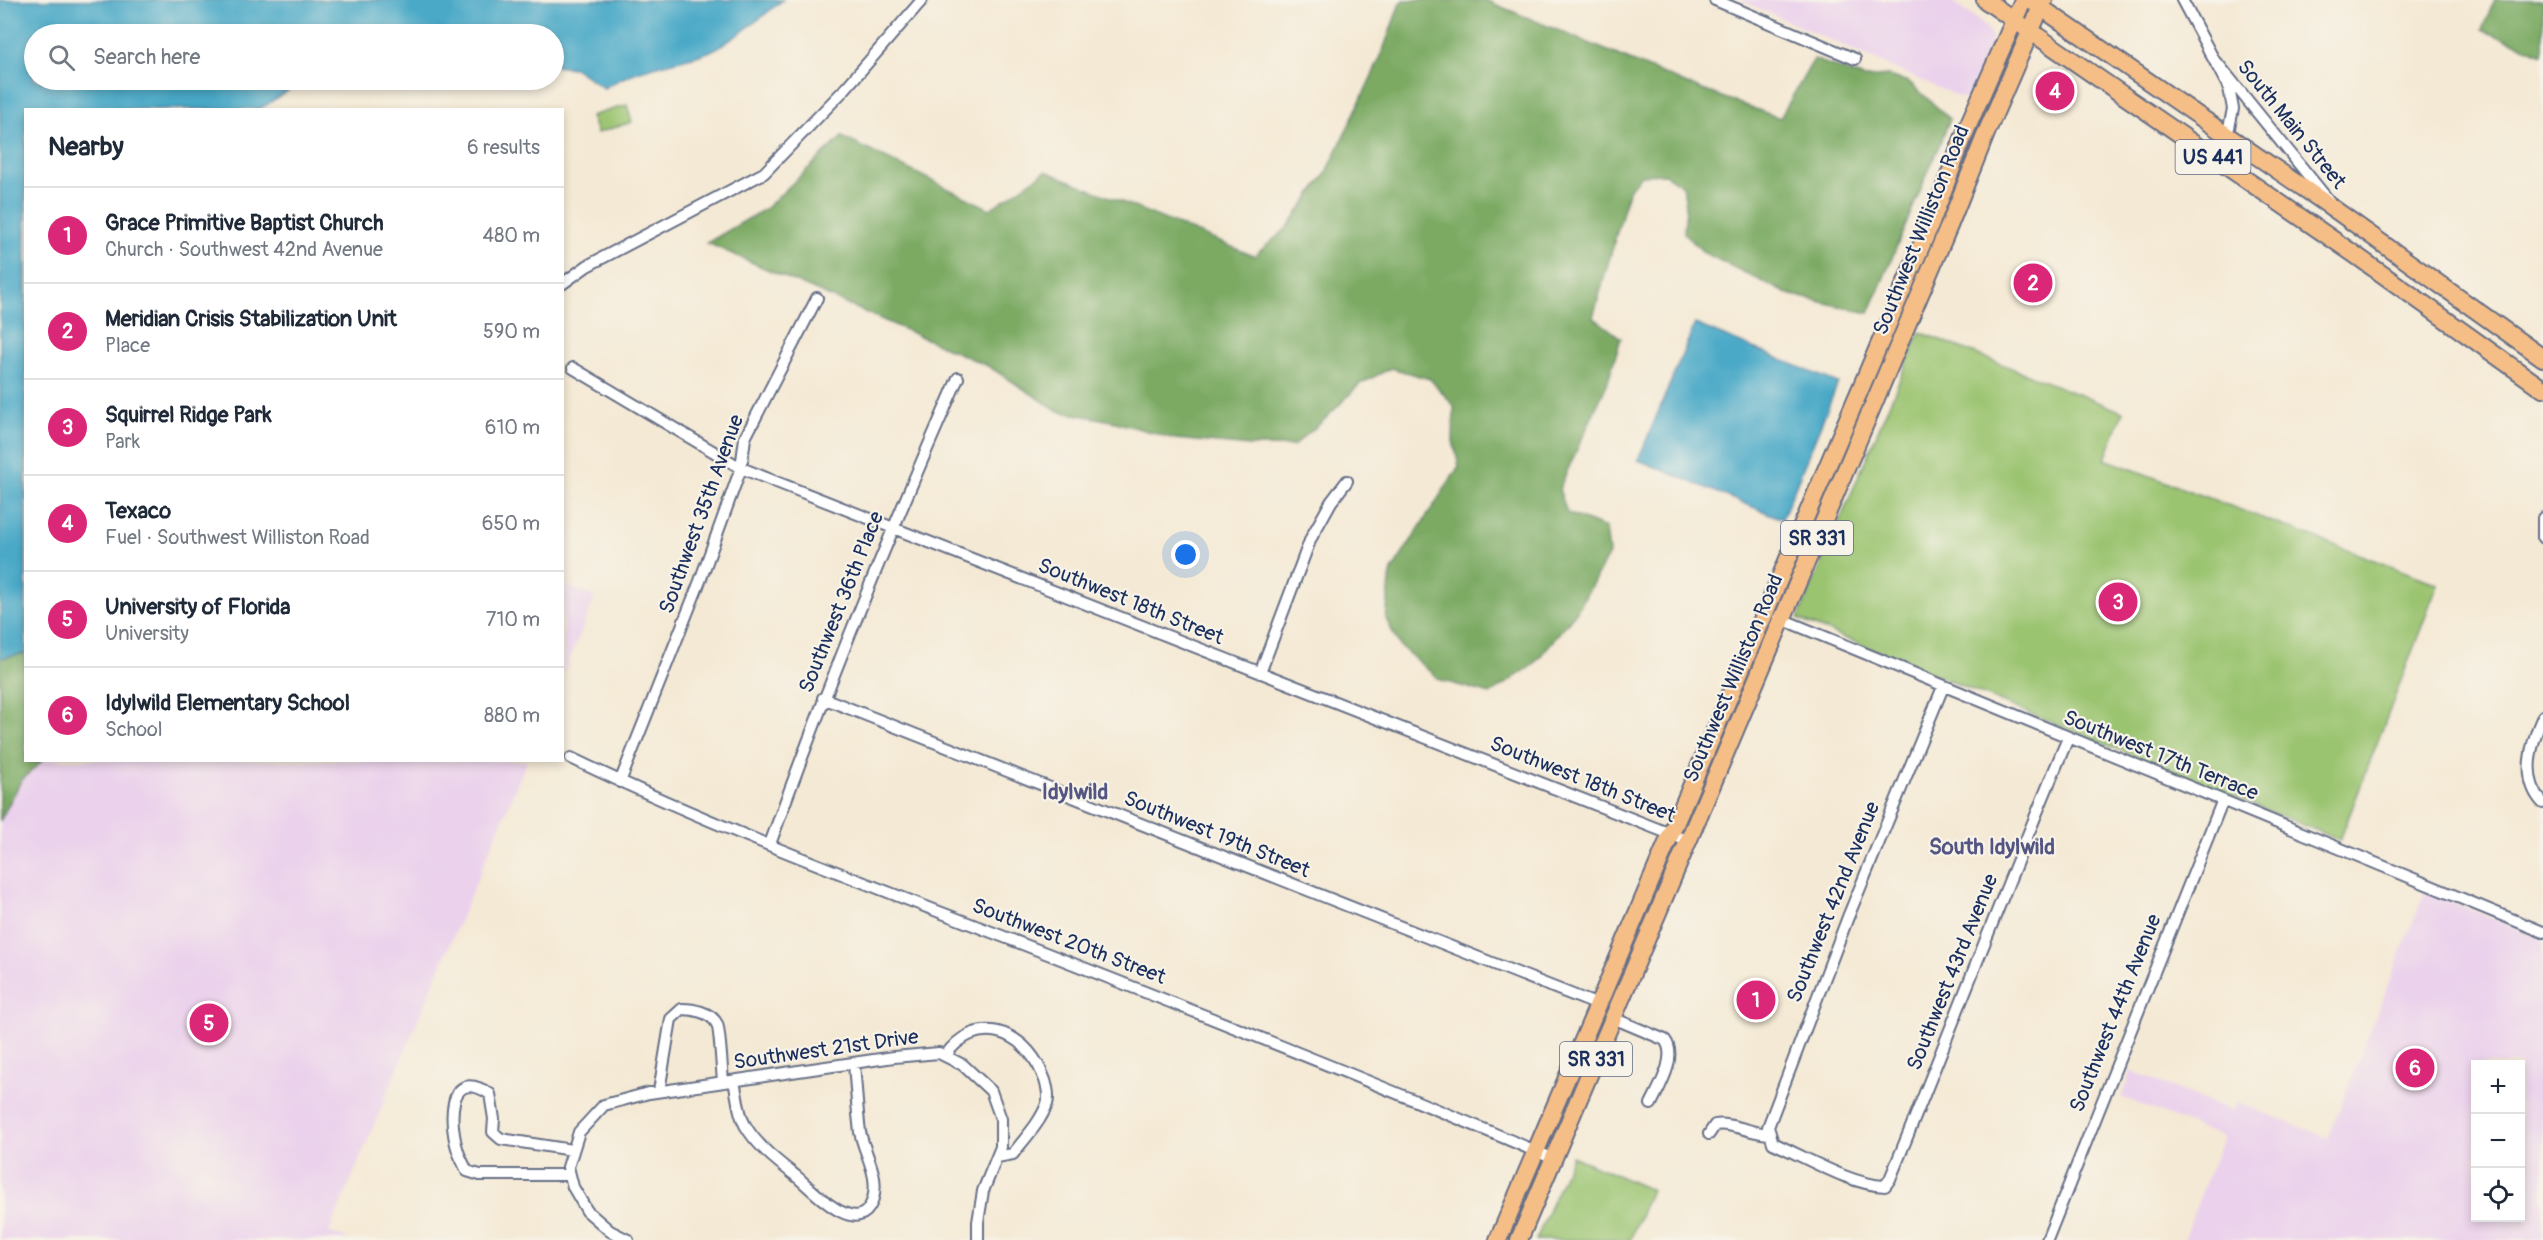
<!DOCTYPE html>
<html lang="en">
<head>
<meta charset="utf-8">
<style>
	:root { --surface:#fff; --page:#f6f6f7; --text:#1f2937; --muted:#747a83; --line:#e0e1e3; --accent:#db2777 }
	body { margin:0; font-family:Pangolin,sans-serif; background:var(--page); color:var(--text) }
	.controls { position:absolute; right:18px; bottom:18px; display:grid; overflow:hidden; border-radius:0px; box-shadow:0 3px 9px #0003 }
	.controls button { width:54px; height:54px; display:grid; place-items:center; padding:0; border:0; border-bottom:2px solid var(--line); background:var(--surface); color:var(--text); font:30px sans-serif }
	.you { position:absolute; left:1186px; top:555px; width:21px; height:21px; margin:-15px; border:4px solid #fff; border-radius:50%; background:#1a73e8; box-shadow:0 0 0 9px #1a73e833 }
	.badge { display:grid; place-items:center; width:39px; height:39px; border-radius:50%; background:var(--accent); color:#fff; font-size:20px; font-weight:700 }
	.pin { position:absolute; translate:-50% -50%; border:3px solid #fff; box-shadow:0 2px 6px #0006 }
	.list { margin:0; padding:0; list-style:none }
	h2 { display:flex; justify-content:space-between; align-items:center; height:78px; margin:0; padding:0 24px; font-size:26px }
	h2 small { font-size:20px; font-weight:400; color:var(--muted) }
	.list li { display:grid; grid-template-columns:39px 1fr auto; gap:18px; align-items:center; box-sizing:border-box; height:96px; padding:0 24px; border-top:2px solid var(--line) }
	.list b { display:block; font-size:22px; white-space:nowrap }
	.list p { margin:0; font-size:20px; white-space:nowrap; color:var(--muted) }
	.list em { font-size:20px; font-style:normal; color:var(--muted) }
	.icon { flex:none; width:33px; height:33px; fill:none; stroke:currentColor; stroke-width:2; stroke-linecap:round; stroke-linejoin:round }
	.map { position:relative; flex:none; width:2543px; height:1240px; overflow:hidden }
	.search { position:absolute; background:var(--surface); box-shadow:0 3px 9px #0003; left:24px; top:24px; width:540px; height:66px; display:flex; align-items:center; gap:15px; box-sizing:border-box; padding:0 21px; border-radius:33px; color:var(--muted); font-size:22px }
	.panel { position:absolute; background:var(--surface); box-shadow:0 3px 9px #0003; left:24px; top:108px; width:540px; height:654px; border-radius:0px }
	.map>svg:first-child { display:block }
	.built { fill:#ebd1ec; fill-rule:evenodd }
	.green { fill:#9bc471; stroke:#5b7a68; stroke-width:1.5 }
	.forest { fill:#7caa63; stroke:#4c6c60; stroke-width:1.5 }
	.water { fill:#48a9c7; stroke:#326c92; stroke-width:1.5 }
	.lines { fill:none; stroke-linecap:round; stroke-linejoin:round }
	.minor-casing { stroke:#677087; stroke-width:14 }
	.primary-casing { stroke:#677087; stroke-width:20 }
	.trunk-casing { stroke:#677087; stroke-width:20 }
	.minor { stroke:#fff; stroke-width:10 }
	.primary { stroke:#f6be87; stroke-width:16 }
	.trunk { stroke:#f6be87; stroke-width:16 }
	.labels { text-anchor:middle; stroke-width:4.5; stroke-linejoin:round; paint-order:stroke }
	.shield { fill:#f7f3e8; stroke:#5d6a87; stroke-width:1.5 }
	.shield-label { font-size:20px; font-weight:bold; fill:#1b2f5e }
	.street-label { font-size:21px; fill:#1b2f5e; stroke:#f7f3e8 }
	.neighbourhood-label { font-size:22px; font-weight:bold; fill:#545583; stroke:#f7f3e8 }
</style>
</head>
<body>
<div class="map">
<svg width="2543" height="1240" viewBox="0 0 2543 1240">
	<rect width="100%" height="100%" fill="#f7f3e8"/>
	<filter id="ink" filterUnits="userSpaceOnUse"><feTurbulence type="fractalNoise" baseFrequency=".0167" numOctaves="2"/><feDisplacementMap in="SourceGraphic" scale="12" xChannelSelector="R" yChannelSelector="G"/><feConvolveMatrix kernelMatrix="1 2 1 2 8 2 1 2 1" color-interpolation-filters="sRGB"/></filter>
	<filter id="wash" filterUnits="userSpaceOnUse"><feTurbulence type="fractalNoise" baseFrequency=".008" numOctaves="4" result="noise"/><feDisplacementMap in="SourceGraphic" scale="24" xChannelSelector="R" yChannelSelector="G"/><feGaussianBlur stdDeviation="1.35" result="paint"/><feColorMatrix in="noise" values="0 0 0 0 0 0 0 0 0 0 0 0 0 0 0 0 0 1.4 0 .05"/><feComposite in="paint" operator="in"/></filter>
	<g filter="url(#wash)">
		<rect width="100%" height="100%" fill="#f4e9d4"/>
		<!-- built -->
		<path class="built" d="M1740,0h210l36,26 5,9 1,9 -24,57z
			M563,584l32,13 -32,78z
			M25,653l1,107 501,1 -198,471 20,8h-349v-582z
			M2425,891l118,48v301h-360l40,-103 -102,-40 10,-26 102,40 4,-9 91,36zM2520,1064v154h-44v-154z"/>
		<!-- green -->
		<path class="green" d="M627,105l5,17 -35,11 -6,-17z
			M1920,332l203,80 -18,47 333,125 -98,256 -542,-221z
			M1572,1156l79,34 -21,50h-94z"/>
		<!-- forest -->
		<path class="forest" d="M1403,0h82l212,88 83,30 34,-59 50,19 24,-2 21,6 41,37 -81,194 -81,-19 -84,-41 -20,-20 2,-28 -3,-19 -18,-12 -24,1 -12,15 -36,127 28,21 -14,46 -48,105 8,24 39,15 3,26 -32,57 -44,54 -43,29 -50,-14 -40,-34 -14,-27 5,-47 68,-106 -6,-25 1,-35 -24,-27 -39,-11 -31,16 -38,38 -29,24h-43l-75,-7 -63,-18 -54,-10 -70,-45 -281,-123 58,-34 77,-72 148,72 56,-38 208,85 33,-28 40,-56 54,-116 19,-53z
			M2494,0h49v54l-61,-24z
			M25,653l1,107 16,1 -21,20 -21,40v-163z"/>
		<!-- water -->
		<path class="water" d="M0,0h783c-21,16 -55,46 -80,54 -37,11 -64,13 -99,34l-30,-20 -20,-2v-32h-520v46h271l-45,29 -234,1v543l-26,5z
			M1695,324l143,59 -56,136 -144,-59z"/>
	</g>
	<g filter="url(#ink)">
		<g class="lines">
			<defs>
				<path id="minor" d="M1715,0l140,59
					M2182,0l47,88 4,21 -6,28
					M2218,64l111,137
					M562,284l25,-18 177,-93 80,-83 78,-90
					M573,368l168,100 947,373
					M2543,518v20
					M1779,618l764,314
					M1260,673l51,-135 20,-36 16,-21
					M1943,687l-95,230 -80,210 5,16c32,14 78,42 112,43l5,-7c60,-146 116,-295 178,-441
					M823,698l775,307
					M2543,716c-12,27 -23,63 0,87
					M571,758c147,71 302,128 454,187 177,69 354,139 529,214
					M620,782l80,-201 41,-113 4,-30 72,-140
					M770,844c57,-158 120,-312 188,-466
					M1613,1018l52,22c13,17 -6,47 -14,64
					M945,1056c30,-43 78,-27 97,17 4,8 8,22 5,31 -7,19 -22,34 -34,50l-16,3
					M734,1081c3,13 4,32 11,44 11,20 33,37 51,51 15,12 61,64 76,26 9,-25 -7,-46 -12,-70 -3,-23 -4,-46 -6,-68
					M659,1091l12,-72 11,-10c11,0 29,3 35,15 3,6 5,48 6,58
					M1709,1134l6,-9c15,-3 36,8 54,9
					M570,1175h-90l-13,-4c-3,-6 -6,-12 -8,-17 -10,-26 -14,-90 31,-60l4,25 -1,13 8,7 71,11
					M628,1240l-18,-9 -23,-20 -14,-24 -5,-20 11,-35 25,-27 45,-12 245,-36 45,-4 24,12 28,26 10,28v28l-18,44 -5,31v18
					M2047,1240l175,-438"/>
				<path id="primary" d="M1985,0l369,254 189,135
					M2030,0l304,209 209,149"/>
				<path id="trunk" d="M1498,1240l433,-1017 36,-95 56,-128
					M1519,1240l430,-1014 38,-95 57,-131"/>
			</defs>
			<!-- minor casing -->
			<use href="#minor" class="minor-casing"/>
			<!-- primary casing -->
			<use href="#primary" class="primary-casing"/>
			<!-- trunk casing -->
			<use href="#trunk" class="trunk-casing"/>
			<!-- minor -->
			<use href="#minor" class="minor"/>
			<!-- primary -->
			<use href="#primary" class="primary"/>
			<!-- trunk -->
			<use href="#trunk" class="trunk"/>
		</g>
	</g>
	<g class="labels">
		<!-- shield labels -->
		<g class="shield">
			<rect x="2175.5" y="140" width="75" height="34" rx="4.5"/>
			<rect x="1781" y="521" width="72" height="34" rx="4.5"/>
			<rect x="1560" y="1042" width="72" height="34" rx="4.5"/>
		</g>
		<g class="shield-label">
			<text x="2213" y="164">US 441</text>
			<text x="1817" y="545">SR 331</text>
			<text x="1596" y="1066">SR 331</text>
		</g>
		<!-- street labels -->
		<g class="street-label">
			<text transform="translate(2292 124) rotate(51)" y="7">South Main Street</text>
			<text transform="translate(1921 230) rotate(-68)" y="7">Southwest Williston Road</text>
			<text transform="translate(701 514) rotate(-70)" y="7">Southwest 35th Avenue</text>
			<text transform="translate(1131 601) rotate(22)" y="7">Southwest 18th Street</text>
			<text transform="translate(841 602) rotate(-68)" y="7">Southwest 36th Place</text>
			<text transform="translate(1733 678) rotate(-67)" y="7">Southwest Williston Road</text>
			<text transform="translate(2161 755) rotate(22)" y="7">Southwest 17th Terrace</text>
			<text transform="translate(1583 779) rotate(22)" y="7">Southwest 18th Street</text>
			<text transform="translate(1217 834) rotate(22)" y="7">Southwest 19th Street</text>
			<text transform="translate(1833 902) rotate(-68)" y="7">Southwest 42nd Avenue</text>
			<text transform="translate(1069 941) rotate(21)" y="7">Southwest 20th Street</text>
			<text transform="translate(1952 972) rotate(-68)" y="7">Southwest 43rd Avenue</text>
			<text transform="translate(2115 1013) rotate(-68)" y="7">Southwest 44th Avenue</text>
			<text transform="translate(826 1049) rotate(-8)" y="7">Southwest 21st Drive</text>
		</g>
		<!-- neighbourhood labels -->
		<g class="neighbourhood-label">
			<text x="1075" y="799">Idylwild</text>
			<text x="1992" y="854">South Idylwild</text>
		</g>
	</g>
</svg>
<div class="controls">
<button>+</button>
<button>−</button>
<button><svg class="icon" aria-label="locate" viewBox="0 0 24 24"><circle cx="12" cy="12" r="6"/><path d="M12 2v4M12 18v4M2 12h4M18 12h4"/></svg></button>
</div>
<div class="you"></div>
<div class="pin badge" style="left:1756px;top:1000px">1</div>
<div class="pin badge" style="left:2033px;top:283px">2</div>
<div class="pin badge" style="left:2118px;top:602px">3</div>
<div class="pin badge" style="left:2055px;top:91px">4</div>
<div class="pin badge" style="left:209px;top:1023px">5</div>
<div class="pin badge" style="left:2415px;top:1068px">6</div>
<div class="search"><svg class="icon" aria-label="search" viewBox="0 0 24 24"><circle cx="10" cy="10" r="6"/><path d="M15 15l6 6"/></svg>Search here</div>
<section class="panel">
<h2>Nearby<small>6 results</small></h2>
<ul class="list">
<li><span class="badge">1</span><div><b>Grace Primitive Baptist Church</b><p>Church · Southwest 42nd Avenue</p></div><em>480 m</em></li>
<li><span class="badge">2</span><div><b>Meridian Crisis Stabilization Unit</b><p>Place</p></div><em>590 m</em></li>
<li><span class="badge">3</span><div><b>Squirrel Ridge Park</b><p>Park</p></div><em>610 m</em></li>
<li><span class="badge">4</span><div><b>Texaco</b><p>Fuel · Southwest Williston Road</p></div><em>650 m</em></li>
<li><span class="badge">5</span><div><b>University of Florida</b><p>University</p></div><em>710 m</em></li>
<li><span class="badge">6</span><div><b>Idylwild Elementary School</b><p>School</p></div><em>880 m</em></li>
</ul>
</section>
</div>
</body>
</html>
